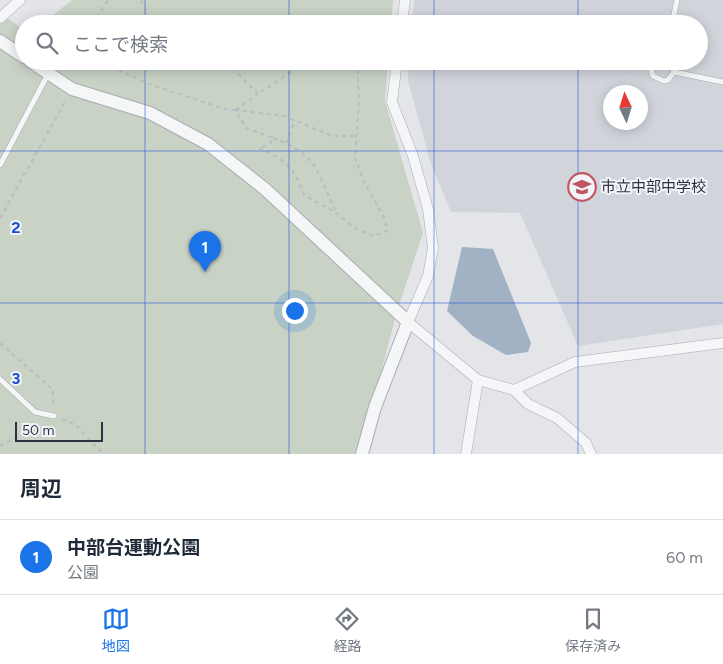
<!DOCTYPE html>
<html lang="ja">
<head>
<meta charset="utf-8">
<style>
	:root { --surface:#fff; --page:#f2f2f3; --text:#1f2937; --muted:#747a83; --line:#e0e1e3; --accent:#1a73e8 }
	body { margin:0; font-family:Figtree,"Noto Sans JP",sans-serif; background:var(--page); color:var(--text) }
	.compass { position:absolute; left:603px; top:85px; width:45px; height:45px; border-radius:50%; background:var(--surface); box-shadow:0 2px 12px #0003; rotate:356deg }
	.scale { position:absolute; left:15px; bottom:12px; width:88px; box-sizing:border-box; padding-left:5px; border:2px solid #2d3340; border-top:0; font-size:14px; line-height:18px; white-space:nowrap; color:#2d3340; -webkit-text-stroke:4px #f2f4f7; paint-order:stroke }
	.you { position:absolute; left:294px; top:310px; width:18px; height:18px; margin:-12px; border:4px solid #fff; border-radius:50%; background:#1a73e8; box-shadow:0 0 0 8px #1a73e833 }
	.badge { display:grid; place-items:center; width:32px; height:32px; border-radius:50%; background:var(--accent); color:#fff; font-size:16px; font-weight:700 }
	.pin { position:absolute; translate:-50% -41px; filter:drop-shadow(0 1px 2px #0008) }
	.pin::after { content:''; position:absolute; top:26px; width:18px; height:15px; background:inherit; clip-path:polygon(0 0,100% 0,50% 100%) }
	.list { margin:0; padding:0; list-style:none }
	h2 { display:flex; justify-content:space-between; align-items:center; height:65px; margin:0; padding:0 20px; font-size:21px }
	h2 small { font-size:16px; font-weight:400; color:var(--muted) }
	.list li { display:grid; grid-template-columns:32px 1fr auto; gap:15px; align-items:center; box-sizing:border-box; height:75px; padding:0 20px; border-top:1px solid var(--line) }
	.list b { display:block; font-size:19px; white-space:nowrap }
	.list p { margin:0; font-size:16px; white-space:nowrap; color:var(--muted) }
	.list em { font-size:16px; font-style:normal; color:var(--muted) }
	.icon { flex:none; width:28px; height:28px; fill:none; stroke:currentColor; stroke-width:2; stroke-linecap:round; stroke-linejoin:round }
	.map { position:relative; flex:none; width:723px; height:454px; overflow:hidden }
	.search { position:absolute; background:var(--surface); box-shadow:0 2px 12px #0003; left:15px; right:15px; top:15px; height:55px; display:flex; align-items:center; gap:12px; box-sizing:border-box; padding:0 18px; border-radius:28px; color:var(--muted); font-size:19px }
	.sheet { height:140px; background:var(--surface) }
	nav { display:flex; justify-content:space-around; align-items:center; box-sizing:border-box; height:70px; border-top:1px solid var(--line); background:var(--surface); font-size:14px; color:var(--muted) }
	nav a { display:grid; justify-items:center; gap:2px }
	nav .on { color:var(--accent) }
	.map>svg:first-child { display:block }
	.built { fill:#d1d4db; fill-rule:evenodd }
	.green { fill:#c8d2c5 }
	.water { fill:#a2b2c5 }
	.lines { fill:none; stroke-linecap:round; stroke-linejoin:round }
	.service-casing { stroke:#a9acb3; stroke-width:6 }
	.minor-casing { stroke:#a9acb3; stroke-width:11 }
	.tertiary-casing { stroke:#a9acb3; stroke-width:14 }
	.path { stroke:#b9bcc1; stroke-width:2; stroke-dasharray:4 4; stroke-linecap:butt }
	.service { stroke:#f5f6f8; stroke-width:5 }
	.minor { stroke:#f5f6f8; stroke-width:10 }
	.tertiary { stroke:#f5f6f8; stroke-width:12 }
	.grid { fill:none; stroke:#1d4ed8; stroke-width:1; stroke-opacity:0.55 }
	.labels { text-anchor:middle; stroke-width:4; stroke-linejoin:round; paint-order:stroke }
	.poi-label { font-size:15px; fill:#2d3340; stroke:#f2f4f7; text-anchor:start }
	.grid-label { font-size:16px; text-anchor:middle; font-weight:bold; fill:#1d4ed8; stroke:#f2f4f7; stroke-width:4; stroke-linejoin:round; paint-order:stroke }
</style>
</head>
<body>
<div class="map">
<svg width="723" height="454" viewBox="0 0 723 454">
	<rect width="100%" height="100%" fill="#e3e5e9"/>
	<!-- built -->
	<path class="built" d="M414,0h309v324l-145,22 -58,-133 -69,-1 -21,-51 -22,-80 1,-20h290v-37h-287zM610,92h30v30h-30z"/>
	<!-- green -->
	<path class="green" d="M72,0h321l-2,24h-349z
		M3,15l21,15v31h364l-3,40 38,132 -26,78 -37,143h-360v-436z"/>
	<!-- water -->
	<path class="water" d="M462,247l31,2 38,94 -3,9 -22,3 -33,-19 -26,-25z"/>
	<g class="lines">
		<defs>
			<path id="service" d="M672,24l5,-24
				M655,61l-4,8 2,7 11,5 4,-1 6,-8 -4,-11
				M674,72l49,10
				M0,165l48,-91
				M0,379l35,33 19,4"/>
			<path id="minor" d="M0,18l20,-18
				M402,24l3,-24
				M397,61l-5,41 21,54 15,53 5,39 -5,28 -20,46 70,58 36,10 14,14 29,14 29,25 5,11
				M514,390l61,-28 148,-19
				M466,454l12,-74"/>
			<path id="tertiary" d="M0,41l24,16
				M30,61l42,28 78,24 58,31 57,45 143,133 -33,85 -13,47"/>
		</defs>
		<!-- service casing -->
		<use href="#service" class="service-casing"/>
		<!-- minor casing -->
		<use href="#minor" class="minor-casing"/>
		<!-- tertiary casing -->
		<use href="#tertiary" class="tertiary-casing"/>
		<!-- path -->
		<path class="path" d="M141,0l12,24
			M92,24l16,-24
			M141,24l7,-8
			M98,61l2,4 12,2 37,17 79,26h7l11,18 27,10 -3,6 -11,4c26,11 35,20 45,47l31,17 20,16 18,8 14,-5 -2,-12 -20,-35 -10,-26 4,-59 -2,-38
			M115,61l16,4 4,-4
			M229,61l3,6 26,27 50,-33
			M235,110l49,6 48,20h23
			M236,110l22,-16
			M273,138c45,17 43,32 62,72
			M286,143l9,-23
			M0,218l66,-118
			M0,343l53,47v17
			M62,419l14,6 27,29
			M0,446l41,-23"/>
		<!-- service -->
		<use href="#service" class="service"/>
		<!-- minor -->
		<use href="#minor" class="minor"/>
		<!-- tertiary -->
		<use href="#tertiary" class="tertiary"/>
	</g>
	<!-- grid -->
	<path class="grid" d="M145,0v24M289,0v24M434,0v24M578,0v24M145,61v393M289,61v393M434,61v393M578,61v393M0,151h723M0,303h723"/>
	<!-- icons -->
	<defs>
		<symbol id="school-ring" viewBox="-11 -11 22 22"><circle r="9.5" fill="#f2f4f7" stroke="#c05663" stroke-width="1.5"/><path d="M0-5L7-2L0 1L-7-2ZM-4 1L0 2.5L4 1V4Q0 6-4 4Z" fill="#c05663"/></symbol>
	</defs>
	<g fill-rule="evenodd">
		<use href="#school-ring" x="566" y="171" width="32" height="32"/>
	</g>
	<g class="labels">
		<!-- poi labels -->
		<g class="poi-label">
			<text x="601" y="192">市立中部中学校</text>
		</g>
	</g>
	<g class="grid-label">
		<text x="16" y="233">2</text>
		<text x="16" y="384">3</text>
	</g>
</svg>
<svg class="compass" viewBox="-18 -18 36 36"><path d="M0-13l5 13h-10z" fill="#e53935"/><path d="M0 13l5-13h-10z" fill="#747a83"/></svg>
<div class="scale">50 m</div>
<div class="you"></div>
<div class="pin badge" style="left:205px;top:272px">1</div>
<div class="search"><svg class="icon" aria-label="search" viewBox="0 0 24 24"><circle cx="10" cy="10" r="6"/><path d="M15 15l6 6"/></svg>ここで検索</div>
</div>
<section class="sheet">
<h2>周辺<small></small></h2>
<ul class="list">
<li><span class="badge">1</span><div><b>中部台運動公園</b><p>公園</p></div><em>60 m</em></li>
</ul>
</section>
<nav>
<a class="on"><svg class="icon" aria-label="map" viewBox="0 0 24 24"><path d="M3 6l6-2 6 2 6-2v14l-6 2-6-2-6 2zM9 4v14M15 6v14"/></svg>地図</a>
<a><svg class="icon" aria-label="directions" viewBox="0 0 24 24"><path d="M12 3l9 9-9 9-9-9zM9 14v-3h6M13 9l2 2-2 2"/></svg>経路</a>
<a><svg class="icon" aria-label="saved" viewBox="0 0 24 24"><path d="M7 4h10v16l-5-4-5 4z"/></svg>保存済み</a>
</nav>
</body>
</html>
